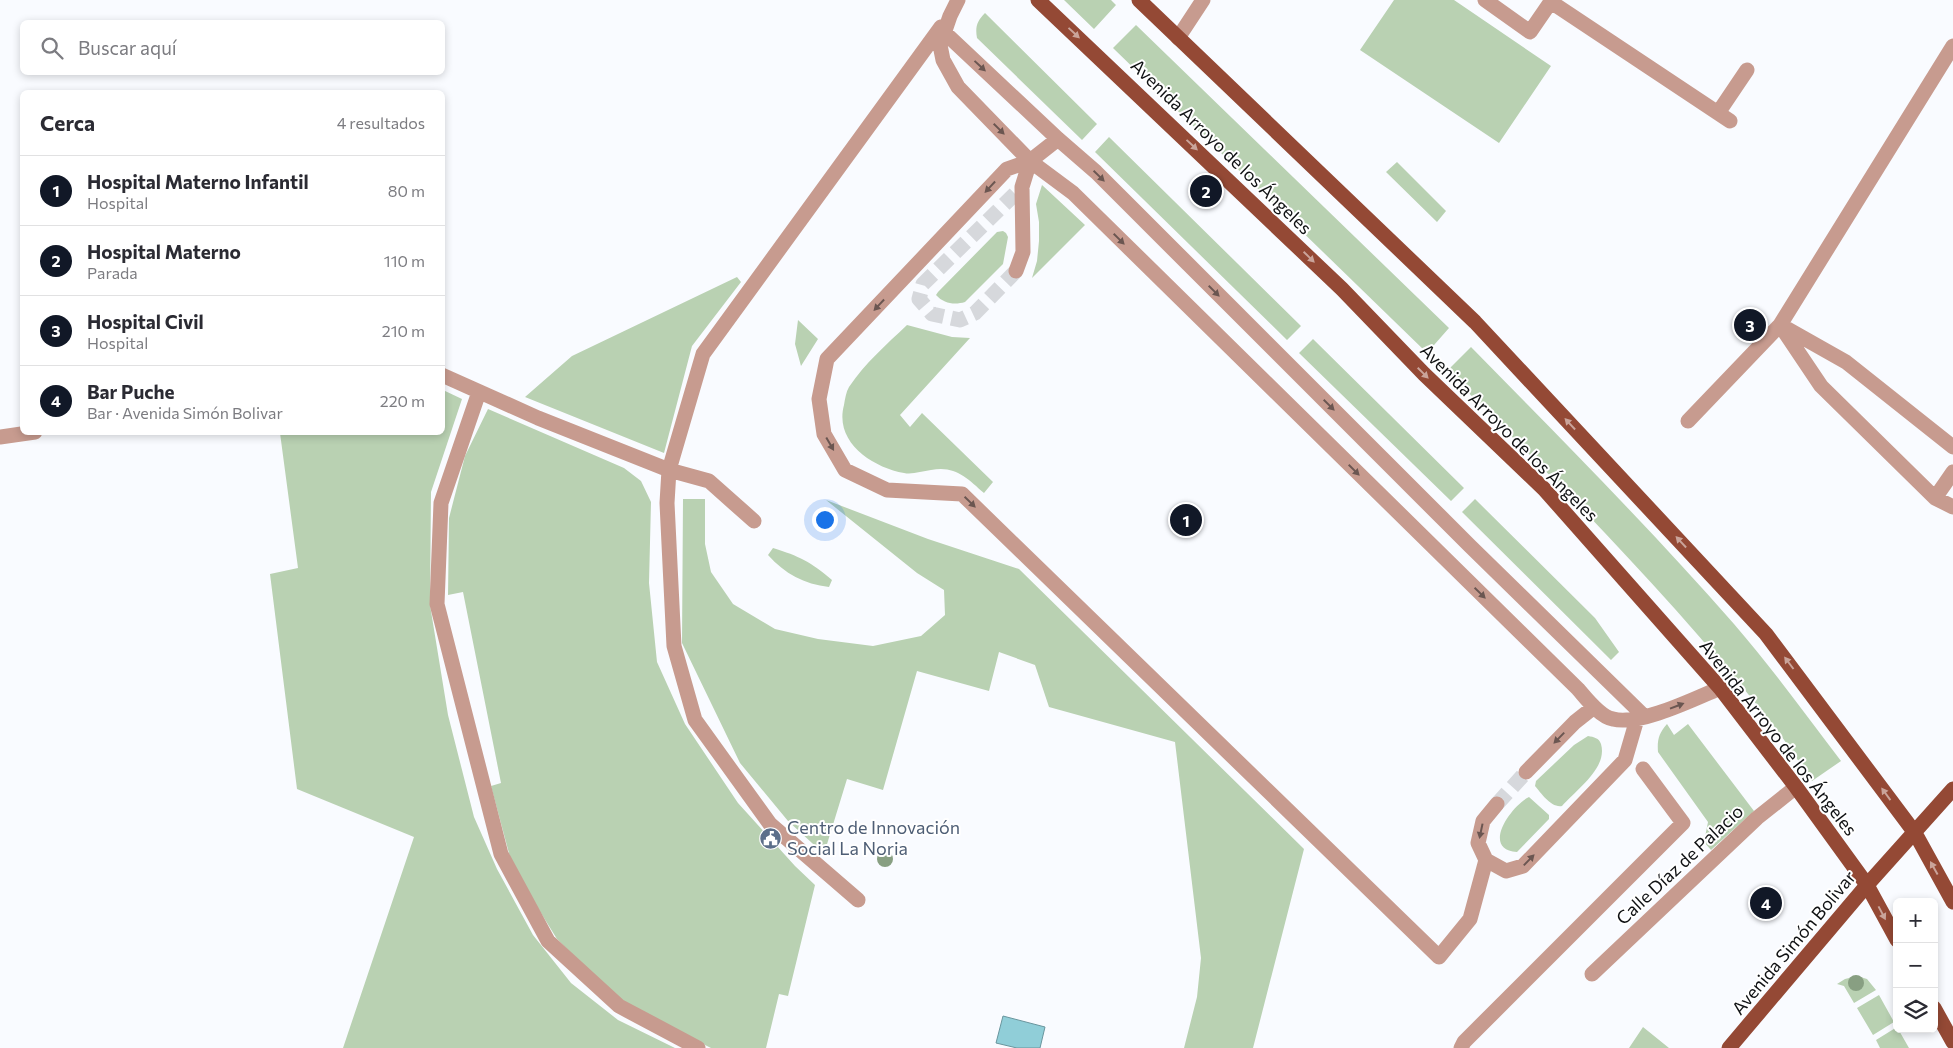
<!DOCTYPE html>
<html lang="es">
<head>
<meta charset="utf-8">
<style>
	:root { --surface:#fff; --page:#f7f7f7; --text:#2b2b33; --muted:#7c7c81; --line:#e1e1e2; --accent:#111827 }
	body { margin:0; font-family:Commissioner,sans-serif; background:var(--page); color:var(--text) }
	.controls { position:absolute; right:15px; bottom:15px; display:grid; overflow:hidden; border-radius:8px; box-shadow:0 2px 8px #0003 }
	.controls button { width:45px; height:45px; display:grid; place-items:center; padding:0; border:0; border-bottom:1px solid var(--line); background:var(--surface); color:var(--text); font:25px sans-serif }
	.you { position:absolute; left:824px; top:519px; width:18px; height:18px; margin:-12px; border:4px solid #fff; border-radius:50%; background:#1a73e8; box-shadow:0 0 0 8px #1a73e833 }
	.badge { display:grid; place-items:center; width:32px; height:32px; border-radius:50%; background:var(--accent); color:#fff; font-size:16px; font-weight:700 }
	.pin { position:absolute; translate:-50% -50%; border:2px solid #fff; box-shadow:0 1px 5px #0006 }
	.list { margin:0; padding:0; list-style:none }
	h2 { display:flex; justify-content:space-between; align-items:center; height:65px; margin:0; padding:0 20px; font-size:21px }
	h2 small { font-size:16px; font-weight:400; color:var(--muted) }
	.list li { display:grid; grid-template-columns:32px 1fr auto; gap:15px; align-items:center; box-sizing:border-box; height:70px; padding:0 20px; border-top:1px solid var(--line) }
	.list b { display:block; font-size:19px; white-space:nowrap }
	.list p { margin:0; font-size:16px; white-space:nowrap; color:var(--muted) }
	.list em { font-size:16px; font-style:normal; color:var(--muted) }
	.icon { flex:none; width:28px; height:28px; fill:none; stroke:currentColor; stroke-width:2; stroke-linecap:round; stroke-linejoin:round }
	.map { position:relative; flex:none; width:1953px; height:1048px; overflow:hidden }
	.search { position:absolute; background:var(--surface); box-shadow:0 2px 8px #0003; left:20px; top:20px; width:425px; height:55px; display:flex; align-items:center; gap:12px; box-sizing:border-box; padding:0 18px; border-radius:8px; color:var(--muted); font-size:19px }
	.panel { position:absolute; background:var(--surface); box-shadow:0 2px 8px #0003; left:20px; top:90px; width:425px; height:345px; border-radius:8px }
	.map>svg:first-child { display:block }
	.green { fill:#b9d1b2 }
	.water { fill:#90ced8; stroke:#69959d }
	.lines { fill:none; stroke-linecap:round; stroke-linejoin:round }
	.minor-tunnel { stroke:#d6d8dc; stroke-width:15; stroke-dasharray:15 8; stroke-linecap:butt }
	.minor { stroke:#c79b8f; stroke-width:15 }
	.major { stroke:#944935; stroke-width:15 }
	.tree { fill:#889f82 }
	.oneway { fill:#caa49a }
	.oneway2 { fill:#6b5651 }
	.labels { text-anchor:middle; stroke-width:4; stroke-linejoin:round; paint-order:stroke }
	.street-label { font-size:18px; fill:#0f1113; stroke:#fff }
	.service-label { font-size:18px; fill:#4e5e75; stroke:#fff; text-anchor:start }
</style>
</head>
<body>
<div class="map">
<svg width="1953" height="1048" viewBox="0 0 1953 1048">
	<rect width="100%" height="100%" fill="#f9fbff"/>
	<!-- green -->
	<path class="green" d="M1064,0h47l5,5 -22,24z
		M1394,0h60l97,66 -52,77 -139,-93z
		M985,13l112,111 -15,16 -105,-102c-2,-11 0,-17 8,-25z
		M1136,25l313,303 -22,25 -314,-305z
		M1109,137l192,189 -14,14 -192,-188z
		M1397,162l49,49 -9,11 -51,-50z
		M1042,185l43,40 -53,53 5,-17 2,-20v-19l-3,-18z
		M1003,231l3,2 2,4 -5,27 -38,38c-10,3 -21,2 -29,-7l2,-3 59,-60z
		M737,277l4,5 -49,64 -28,107 -139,-56 47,-41z
		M798,320l20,19 -17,27 -6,-22z
		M907,325l45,12 18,1 -70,77 10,12 12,-14 71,69 -9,11c-17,-15 -29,-28 -53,-23 -9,1 -19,5 -27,3 -32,-6 -70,-31 -60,-68 1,-6 2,-13 5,-18 16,-24 38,-43 58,-62z
		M1313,339l151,149 -13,13 -152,-148z
		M1471,347c89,91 179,181 263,277 38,44 72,91 107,137l-29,20c-15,-22 -29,-44 -46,-65 -98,-122 -209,-234 -319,-345z
		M443,390l19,9 -31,93 -1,113 18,110 26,102 23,52 36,66 38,48 47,37 57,28h-332l71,-211 -117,-48 -27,-215 28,-6 -18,-135 162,-1z
		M488,409l136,59 17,13 10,21 -2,81 8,79 28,62 53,79 57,63 20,19 -27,111 -9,-2 -13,54h-55l-88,-44 -66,-65 -29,-47 -18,-35 -19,-71 10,-3 -38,-191 -15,3 1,-77 16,-62z
		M683,499h22v45l6,28 22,32 42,25 43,10 55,7 48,-10 24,-21 -1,-25 -27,-17 -91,-73 102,39 91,30 285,280 -51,199h-69l13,-51 4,-39 -26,-216 -126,-35 -14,-42 -36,-13 -10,39 -72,-20 -34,119 -36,-11 -23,75 -36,-33 -48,-58 -58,-120z
		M1475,499l120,119 24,34 -8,8 -149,-148z
		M773,548c26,8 38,14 59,32l-3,7c-25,-3 -44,-13 -61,-32z
		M1667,724l7,11 14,-11 66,87 -43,39 -7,-8 4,-20 -50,-70c-1,-12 1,-19 9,-28z
		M1588,736c6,1 11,2 13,8 7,24 -25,46 -39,62 -11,2 -21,-13 -27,-20l1,-5 38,-36z
		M1529,797l20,18v4l-32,33c-37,-3 -5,-47 12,-55z
		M1857,976l10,3 9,11 -22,13 -10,-17 -7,-2 8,-5z
		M1879,995l15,27 -21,13 -16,-27z
		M1643,1027l26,21h-40z
		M1897,1027l12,21h-29l-4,-8z"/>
	<!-- water -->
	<path class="water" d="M1003,1016l42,11 -5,21h-23l-21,-5z"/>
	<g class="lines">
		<!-- minor-tunnel -->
		<path class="minor-tunnel" d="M1016,271l-41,42 -15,7 -28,-6 -13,-15 4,-15 99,-97
			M1497,804l29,-32"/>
		<!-- minor -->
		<path class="minor" d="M958,0l-8,16 -10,29 3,15 15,27 72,74 43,32 505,496c8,9 22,28 35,30 26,7 81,-20 107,-31
			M1485,0l45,32 22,-32
			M1551,2l179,119
			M944,32l114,107 38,33 374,374 175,171
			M1178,38l25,-38
			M1718,113l29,-43
			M1058,139l-28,22 -23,8 -180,190 -8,40 5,35 21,36 42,20 75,4 477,463 31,-38 16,-59
			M1016,271l7,-19 -1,-65 8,-26
			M1780,325l41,61 114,112 18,9
			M1784,327l62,35 107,85
			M442,375l96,43 131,52 40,11 45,40
			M479,392l-38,111 -4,101 64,250 47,87 71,65 79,42
			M1688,421l92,-96 173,-279
			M0,437l35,-5
			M1935,498l18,-26
			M1526,772l49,-50 19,-15
			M1497,804l-14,17 -5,22 8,17 20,11 17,-5 102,-106 12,-41
			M858,900l-88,-76 -75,-104 -21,-74 -7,-143 2,-33 34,-116 238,-327
			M1592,974l165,-156 39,-31
			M1461,1048l3,-6 219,-219 -40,-54"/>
		<!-- major -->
		<path class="major" d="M1038,0l304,289 82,85 120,115 176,199 76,99 71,98 30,55
			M1139,0l336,322 291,312 149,199 38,69
			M1934,1008l19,34
			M1729,1048l138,-163 86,-96"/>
	</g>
	<!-- trees -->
	<g class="tree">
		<circle cx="885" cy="859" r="8"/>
		<circle cx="1856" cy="983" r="8"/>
	</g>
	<!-- one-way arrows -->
	<defs><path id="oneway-solid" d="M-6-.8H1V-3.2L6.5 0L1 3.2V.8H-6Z" transform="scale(1.25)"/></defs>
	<g class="oneway">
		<use href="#oneway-solid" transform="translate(1074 33) rotate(43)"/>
		<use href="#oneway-solid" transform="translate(1192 145) rotate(43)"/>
		<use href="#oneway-solid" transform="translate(1309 257) rotate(44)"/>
		<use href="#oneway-solid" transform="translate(1423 373) rotate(45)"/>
		<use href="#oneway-solid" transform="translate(1570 424) rotate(-133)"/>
		<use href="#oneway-solid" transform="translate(1681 542) rotate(-133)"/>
		<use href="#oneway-solid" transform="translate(1789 663) rotate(-127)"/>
		<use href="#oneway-solid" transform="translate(1886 794) rotate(-126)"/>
		<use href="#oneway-solid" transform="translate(1934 868) rotate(-119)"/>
		<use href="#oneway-solid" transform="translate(1882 913) rotate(62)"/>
	</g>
	<g class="oneway2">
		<use href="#oneway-solid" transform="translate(980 66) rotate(43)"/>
		<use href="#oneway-solid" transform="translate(999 129) rotate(45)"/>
		<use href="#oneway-solid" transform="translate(1099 176) rotate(44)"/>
		<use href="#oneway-solid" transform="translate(990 187) rotate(133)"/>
		<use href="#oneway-solid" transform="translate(1119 239) rotate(45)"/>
		<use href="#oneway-solid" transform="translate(1214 291) rotate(45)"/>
		<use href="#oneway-solid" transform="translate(879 305) rotate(133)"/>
		<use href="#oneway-solid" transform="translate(1329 405) rotate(45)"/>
		<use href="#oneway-solid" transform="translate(830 444) rotate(60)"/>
		<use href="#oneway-solid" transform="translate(1354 470) rotate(45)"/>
		<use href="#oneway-solid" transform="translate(970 502) rotate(44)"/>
		<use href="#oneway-solid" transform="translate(1480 593) rotate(44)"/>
		<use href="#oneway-solid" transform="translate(1677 706) rotate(-21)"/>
		<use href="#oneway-solid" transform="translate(1559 738) rotate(134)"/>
		<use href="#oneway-solid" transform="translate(1481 831) rotate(102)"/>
		<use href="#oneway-solid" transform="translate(1529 860) rotate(-46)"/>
	</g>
	<!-- icons -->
	<defs>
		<symbol id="civic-disc" viewBox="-11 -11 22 22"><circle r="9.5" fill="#5c6f8a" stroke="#fff"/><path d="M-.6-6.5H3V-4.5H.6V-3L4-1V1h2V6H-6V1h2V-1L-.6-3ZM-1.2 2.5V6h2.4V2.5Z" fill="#fff"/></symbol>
	</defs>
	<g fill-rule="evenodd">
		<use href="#civic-disc" x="758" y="826" width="25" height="25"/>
	</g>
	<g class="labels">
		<!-- street labels -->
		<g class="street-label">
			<text transform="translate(1221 147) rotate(44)" y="6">Avenida Arroyo de los Ángeles</text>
			<text transform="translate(1509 433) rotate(45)" y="6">Avenida Arroyo de los Ángeles</text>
			<text transform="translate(1778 738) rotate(52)" y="6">Avenida Arroyo de los Ángeles</text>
			<text transform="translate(1680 865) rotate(-43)" y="6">Calle Díaz de Palacio</text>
			<text transform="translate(1794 943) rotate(-50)" y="6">Avenida Simón Bolivar</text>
		</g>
		<!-- service labels -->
		<g class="service-label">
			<text x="787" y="834">Centro de Innovación<tspan x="787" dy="21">Social La Noria</tspan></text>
		</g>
	</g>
</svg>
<div class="controls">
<button>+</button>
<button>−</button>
<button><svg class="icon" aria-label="layers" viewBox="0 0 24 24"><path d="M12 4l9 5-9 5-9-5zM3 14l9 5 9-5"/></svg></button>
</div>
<div class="you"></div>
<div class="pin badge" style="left:1186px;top:520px">1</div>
<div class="pin badge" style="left:1206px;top:191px">2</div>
<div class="pin badge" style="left:1750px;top:325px">3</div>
<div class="pin badge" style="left:1766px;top:903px">4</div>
<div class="search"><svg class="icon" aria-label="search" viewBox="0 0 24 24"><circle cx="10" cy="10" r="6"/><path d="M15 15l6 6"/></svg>Buscar aquí</div>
<section class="panel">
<h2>Cerca<small>4 resultados</small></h2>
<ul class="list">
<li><span class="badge">1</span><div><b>Hospital Materno Infantil</b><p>Hospital</p></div><em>80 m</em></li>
<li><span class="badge">2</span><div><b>Hospital Materno</b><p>Parada</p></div><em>110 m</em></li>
<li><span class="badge">3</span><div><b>Hospital Civil</b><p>Hospital</p></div><em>210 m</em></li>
<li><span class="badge">4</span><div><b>Bar Puche</b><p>Bar · Avenida Simón Bolivar</p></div><em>220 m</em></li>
</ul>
</section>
</div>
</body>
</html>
